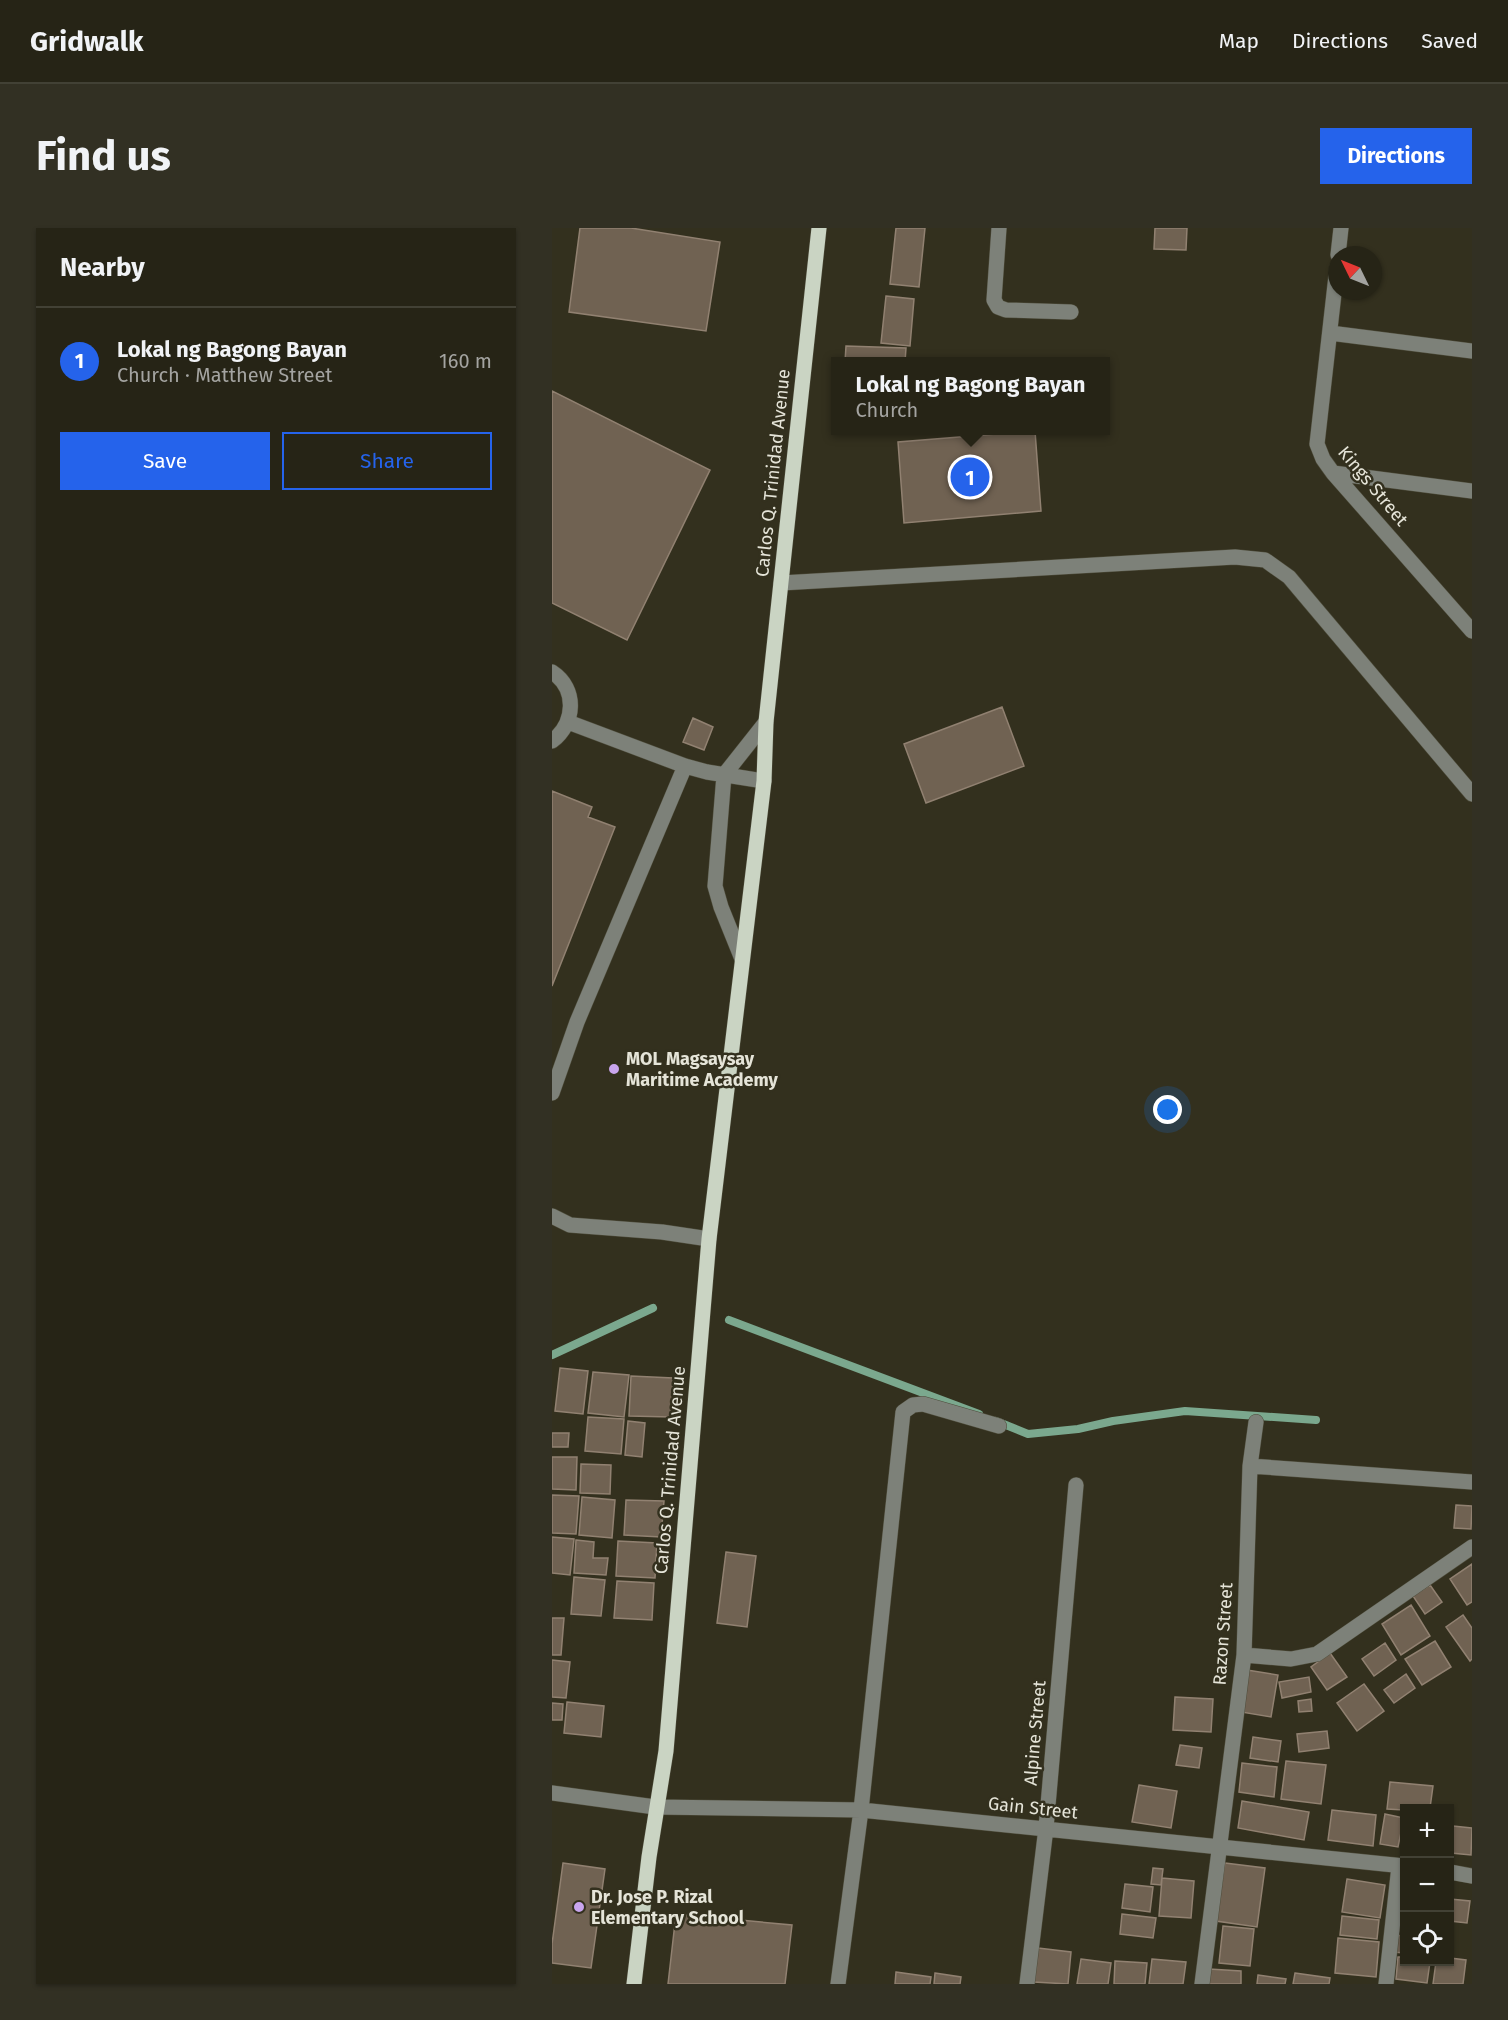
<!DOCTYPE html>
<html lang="en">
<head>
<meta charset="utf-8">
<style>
	:root { --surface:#262416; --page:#323023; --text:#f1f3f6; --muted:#a4a4a1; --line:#424135; --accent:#2563eb }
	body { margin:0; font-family:"Fira Sans",sans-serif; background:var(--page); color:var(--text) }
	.controls { position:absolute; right:18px; bottom:18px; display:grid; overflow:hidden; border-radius:0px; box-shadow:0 2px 4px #0004 }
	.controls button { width:54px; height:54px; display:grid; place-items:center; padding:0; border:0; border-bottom:2px solid var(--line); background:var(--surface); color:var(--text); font:30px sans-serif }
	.compass { position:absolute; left:776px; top:18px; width:54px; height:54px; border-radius:50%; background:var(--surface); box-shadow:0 2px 4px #0004; rotate:313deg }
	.you { position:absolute; left:616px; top:882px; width:21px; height:21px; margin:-15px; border:4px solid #fff; border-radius:50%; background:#1a73e8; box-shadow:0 0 0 9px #1a73e833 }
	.badge { display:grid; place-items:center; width:39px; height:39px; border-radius:50%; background:var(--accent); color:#fff; font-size:20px; font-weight:700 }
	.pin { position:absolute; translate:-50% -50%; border:3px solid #fff; box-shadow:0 2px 6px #0006 }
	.popup { position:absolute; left:279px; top:129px; width:279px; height:78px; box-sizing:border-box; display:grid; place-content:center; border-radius:0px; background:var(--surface); filter:drop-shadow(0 2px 4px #0005); font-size:20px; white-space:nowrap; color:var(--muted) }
	.popup b { font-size:22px; color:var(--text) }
	.popup::after { content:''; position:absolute; left:50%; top:100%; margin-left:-12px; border:12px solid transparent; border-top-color:var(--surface) }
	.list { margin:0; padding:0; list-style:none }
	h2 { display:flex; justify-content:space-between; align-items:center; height:78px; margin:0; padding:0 24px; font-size:26px }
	h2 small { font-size:20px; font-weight:400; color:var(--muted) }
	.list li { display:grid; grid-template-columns:39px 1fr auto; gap:18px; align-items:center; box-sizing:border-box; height:108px; padding:0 24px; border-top:2px solid var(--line) }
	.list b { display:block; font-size:22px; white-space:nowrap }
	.list p { margin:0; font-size:20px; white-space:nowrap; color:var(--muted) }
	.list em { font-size:20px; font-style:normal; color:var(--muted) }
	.actions { display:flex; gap:12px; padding:18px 24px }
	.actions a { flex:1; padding:14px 0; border:2px solid var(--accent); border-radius:0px; text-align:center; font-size:21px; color:var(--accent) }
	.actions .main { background:var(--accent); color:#fff }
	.icon { flex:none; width:33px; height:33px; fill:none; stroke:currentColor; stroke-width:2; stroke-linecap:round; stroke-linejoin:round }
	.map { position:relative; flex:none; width:920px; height:1756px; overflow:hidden; border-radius:0px }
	header { display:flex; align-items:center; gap:36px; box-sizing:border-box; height:84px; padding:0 30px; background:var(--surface); border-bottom:2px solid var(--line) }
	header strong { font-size:28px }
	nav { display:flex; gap:33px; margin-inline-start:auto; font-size:21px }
	.intro { display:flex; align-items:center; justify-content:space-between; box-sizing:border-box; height:144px; padding:0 36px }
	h1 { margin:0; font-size:42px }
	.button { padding:15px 27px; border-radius:0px; background:var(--accent); color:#fff; font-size:21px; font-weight:700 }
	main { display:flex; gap:36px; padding:0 36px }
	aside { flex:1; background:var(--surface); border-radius:0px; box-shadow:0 2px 4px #0004 }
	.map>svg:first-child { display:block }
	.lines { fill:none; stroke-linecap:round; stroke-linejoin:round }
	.stream { stroke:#7ba88e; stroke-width:8 }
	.building { fill:#706252; stroke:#918171; stroke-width:1.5 }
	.minor-casing { stroke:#4f4d3c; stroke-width:16 }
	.major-casing { stroke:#4f4d3c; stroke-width:16 }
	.minor { stroke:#7d8179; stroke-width:15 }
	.major { stroke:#cad4c3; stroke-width:15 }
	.poi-dot { fill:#c9a5ee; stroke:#33301e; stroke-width:2 }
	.labels { text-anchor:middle; stroke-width:5; stroke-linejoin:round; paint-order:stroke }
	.street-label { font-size:18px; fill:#e5e4d8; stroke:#33301e }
	.poi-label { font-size:18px; font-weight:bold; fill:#e5e4d8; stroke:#33301e; text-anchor:start }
</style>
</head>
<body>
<header>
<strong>Gridwalk</strong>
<nav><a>Map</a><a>Directions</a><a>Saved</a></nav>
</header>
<div class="intro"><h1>Find us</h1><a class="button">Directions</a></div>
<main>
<aside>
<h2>Nearby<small></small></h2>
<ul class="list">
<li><span class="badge">1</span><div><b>Lokal ng Bagong Bayan</b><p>Church · Matthew Street</p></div><em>160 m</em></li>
</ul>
<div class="actions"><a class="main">Save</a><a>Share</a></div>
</aside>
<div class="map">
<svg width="920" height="1756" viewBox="0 0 920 1756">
	<rect width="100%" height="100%" fill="#33301e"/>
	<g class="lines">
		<!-- stream -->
		<path class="stream" d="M177,1092l250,94
			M0,1127l101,-47
			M444,1193l32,13 50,-5 35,-8 72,-10 131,9"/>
	</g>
	<!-- building -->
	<path class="building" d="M28,0h51l89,14 -14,89 -137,-19z
		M344,0h29l-6,59 -29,-3z
		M603,0h32l-1,22 -32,-1z
		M334,68l28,3 -4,47 -29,-3z
		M294,118l60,2 -1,14h-60z
		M0,163l158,79 -83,170 -75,-37z
		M483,203l6,80 -137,12 -6,-81z
		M450,479l22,59 -98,37 -22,-59z
		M141,490l20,9 -9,23 -21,-8z
		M0,563l40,16 -4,10 27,10 -63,159z
		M8,1140l28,3 -5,43 -28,-3z
		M41,1144l36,3 -5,42 -36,-4z
		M79,1148l42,2 -1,39 -43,-1z
		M36,1189l36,2 -3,35 -36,-3z
		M76,1193l17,2 -3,34 -17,-2z
		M0,1205h17l-1,14h-16z
		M0,1229h25l-1,33 -24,-1z
		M29,1236l30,1 -1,29 -30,-1z
		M0,1267l27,1 -3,38 -24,-1z
		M30,1269l33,3 -3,38 -33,-3z
		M74,1272l38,1 -3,36 -37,-2z
		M904,1277l16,1 -1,23 -17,-1z
		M0,1309l22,2 -4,36 -18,-2z
		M24,1312l18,2 -1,16h15l-2,17 -32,-2z
		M66,1313l39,2 -2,35 -39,-2z
		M174,1324l30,4 -9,71 -30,-4z
		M920,1336v38l-5,3 -17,-26z
		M22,1349l31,3 -4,36 -30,-2z
		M65,1353l37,2 -2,37 -38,-2z
		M878,1357l12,17 -17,12 -12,-18z
		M859,1377l19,31 -29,19 -19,-31z
		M911,1387l9,13v31l-2,2 -24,-34z
		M0,1390h12l-3,37h-9z
		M883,1413l16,26 -29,18 -17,-26z
		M833,1415l11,17 -22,16 -12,-17z
		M778,1425l17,24 -20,13 -16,-23z
		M0,1432l18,2 -4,36 -14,-1z
		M695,1442l31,5 -7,42 -30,-5z
		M854,1446l9,14 -21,15 -10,-13z
		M757,1449l2,15 -29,6 -3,-16z
		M812,1456l20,27 -27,20 -20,-28z
		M623,1469l38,2 -2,33 -38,-2z
		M759,1471l1,12 -13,1 -1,-11z
		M15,1474l37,4 -3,31 -37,-4z
		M0,1475l11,1 -1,16h-10z
		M775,1503l2,17 -30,4 -2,-18z
		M701,1509l28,4 -3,21 -28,-4z
		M628,1517l22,3 -3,20 -23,-3z
		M734,1533l40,4 -5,39 -40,-5z
		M690,1535l35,4 -3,30 -35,-5z
		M838,1554l43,4 -3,22h-26v2l-17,-1z
		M587,1557l38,6 -6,37 -39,-6z
		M690,1573l67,11 -5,28 -66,-12z
		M780,1582l44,5 -3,31 -45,-6z
		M833,1586l19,4 -6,29 -18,-3z
		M901,1598l19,2 -1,27 -20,-2z
		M11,1635l42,6 -14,99 -39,-5v-19z
		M673,1635l40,5 -8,59 -41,-6z
		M601,1640l10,1 -2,16 -10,-1z
		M610,1650l32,3 -3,37 -32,-2z
		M795,1651l38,6 -5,33 -38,-6z
		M573,1656l28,3 -3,25 -28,-4z
		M849,1660h3v43l-9,-1z
		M898,1671l20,2 -3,22 -17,-2z
		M124,1686l116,11 -7,59h-117z
		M570,1686l34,4 -3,20 -33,-4z
		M790,1688l37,4 -2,19 -37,-4z
		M671,1698l31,3 -4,37 -31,-3z
		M842,1707l10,1v17l-11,-1z
		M786,1710l41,4 -3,35 -41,-4z
		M486,1720l33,4 -3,32 -34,-2z
		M846,1729h6v5h26l-3,21 -31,-4z
		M898,1730l16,2 -3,24h-30l3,-22h14z
		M529,1731l30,4 -3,21h-31z
		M600,1731l34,3 -3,22h-34z
		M563,1733l32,2 -2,21h-31z
		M657,1741l32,2v13h-33z
		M344,1744l35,5 -1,7h-35z
		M383,1745l26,4 -1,7h-26z
		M743,1745l35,5 -1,6h-36z
		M706,1747l28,4 -1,5h-28z"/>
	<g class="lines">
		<defs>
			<path id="minor" d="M447,0l-5,72 4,7 8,3 65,2
				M786,27l3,-27
				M785,39l-20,177 6,15 10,14 139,158
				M778,105l142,18
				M781,245l139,18
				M229,355l454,-26 30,3 24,17 183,217
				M0,444c26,17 23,52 0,69
				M16,494l117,44 22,6 57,9
				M190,731l-21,-52 -6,-21 9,-111 42,-53
				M0,865l25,-71 108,-256
				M0,988l18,9 92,7 47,7
				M698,1238l222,16
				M692,1427l47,4 26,-5 155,-107
				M0,1565l103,14 206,3 543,56
				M898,1644l22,4
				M286,1756l23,-174 42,-398 10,-7 10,-1 76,22
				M475,1756l19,-156 30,-343
				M650,1756l42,-329 6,-189 6,-44
				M834,1756l13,-118"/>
			<path id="major" d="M82,1756l15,-127 17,-106 43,-512 55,-458 2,-59 53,-494"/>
		</defs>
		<!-- minor casing -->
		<use href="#minor" class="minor-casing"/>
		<!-- major casing -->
		<use href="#major" class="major-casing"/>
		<!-- minor -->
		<use href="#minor" class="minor"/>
		<!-- major -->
		<use href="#major" class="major"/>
	</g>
	<!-- markers -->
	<g class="poi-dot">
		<circle cx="62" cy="841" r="6"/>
		<circle cx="27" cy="1679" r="6"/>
	</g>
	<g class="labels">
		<!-- street labels -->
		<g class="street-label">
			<text transform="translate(221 245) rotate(-84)" y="6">Carlos Q. Trinidad Avenue</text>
			<text transform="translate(821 258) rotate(50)" y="6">Kings Street</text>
			<text transform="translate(118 1242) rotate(-85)" y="6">Carlos Q. Trinidad Avenue</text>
			<text transform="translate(671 1406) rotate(-86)" y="6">Razon Street</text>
			<text transform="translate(483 1505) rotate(-85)" y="6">Alpine Street</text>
			<text transform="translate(481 1580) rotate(6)" y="6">Gain Street</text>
		</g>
		<!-- poi labels -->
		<g class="poi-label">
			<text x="74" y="837">MOL Magsaysay<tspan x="74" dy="21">Maritime Academy</tspan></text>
			<text x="39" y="1675">Dr. Jose P. Rizal<tspan x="39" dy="21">Elementary School</tspan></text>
		</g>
	</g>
</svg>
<div class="controls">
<button>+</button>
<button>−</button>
<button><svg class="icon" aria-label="locate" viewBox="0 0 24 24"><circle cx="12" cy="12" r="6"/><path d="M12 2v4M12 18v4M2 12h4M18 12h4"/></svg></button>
</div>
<svg class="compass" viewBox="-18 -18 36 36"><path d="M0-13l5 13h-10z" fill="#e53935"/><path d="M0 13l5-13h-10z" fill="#a4a4a1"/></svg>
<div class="you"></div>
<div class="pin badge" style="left:418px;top:249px">1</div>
<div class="popup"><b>Lokal ng Bagong Bayan</b>Church</div>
</div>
</main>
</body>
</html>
